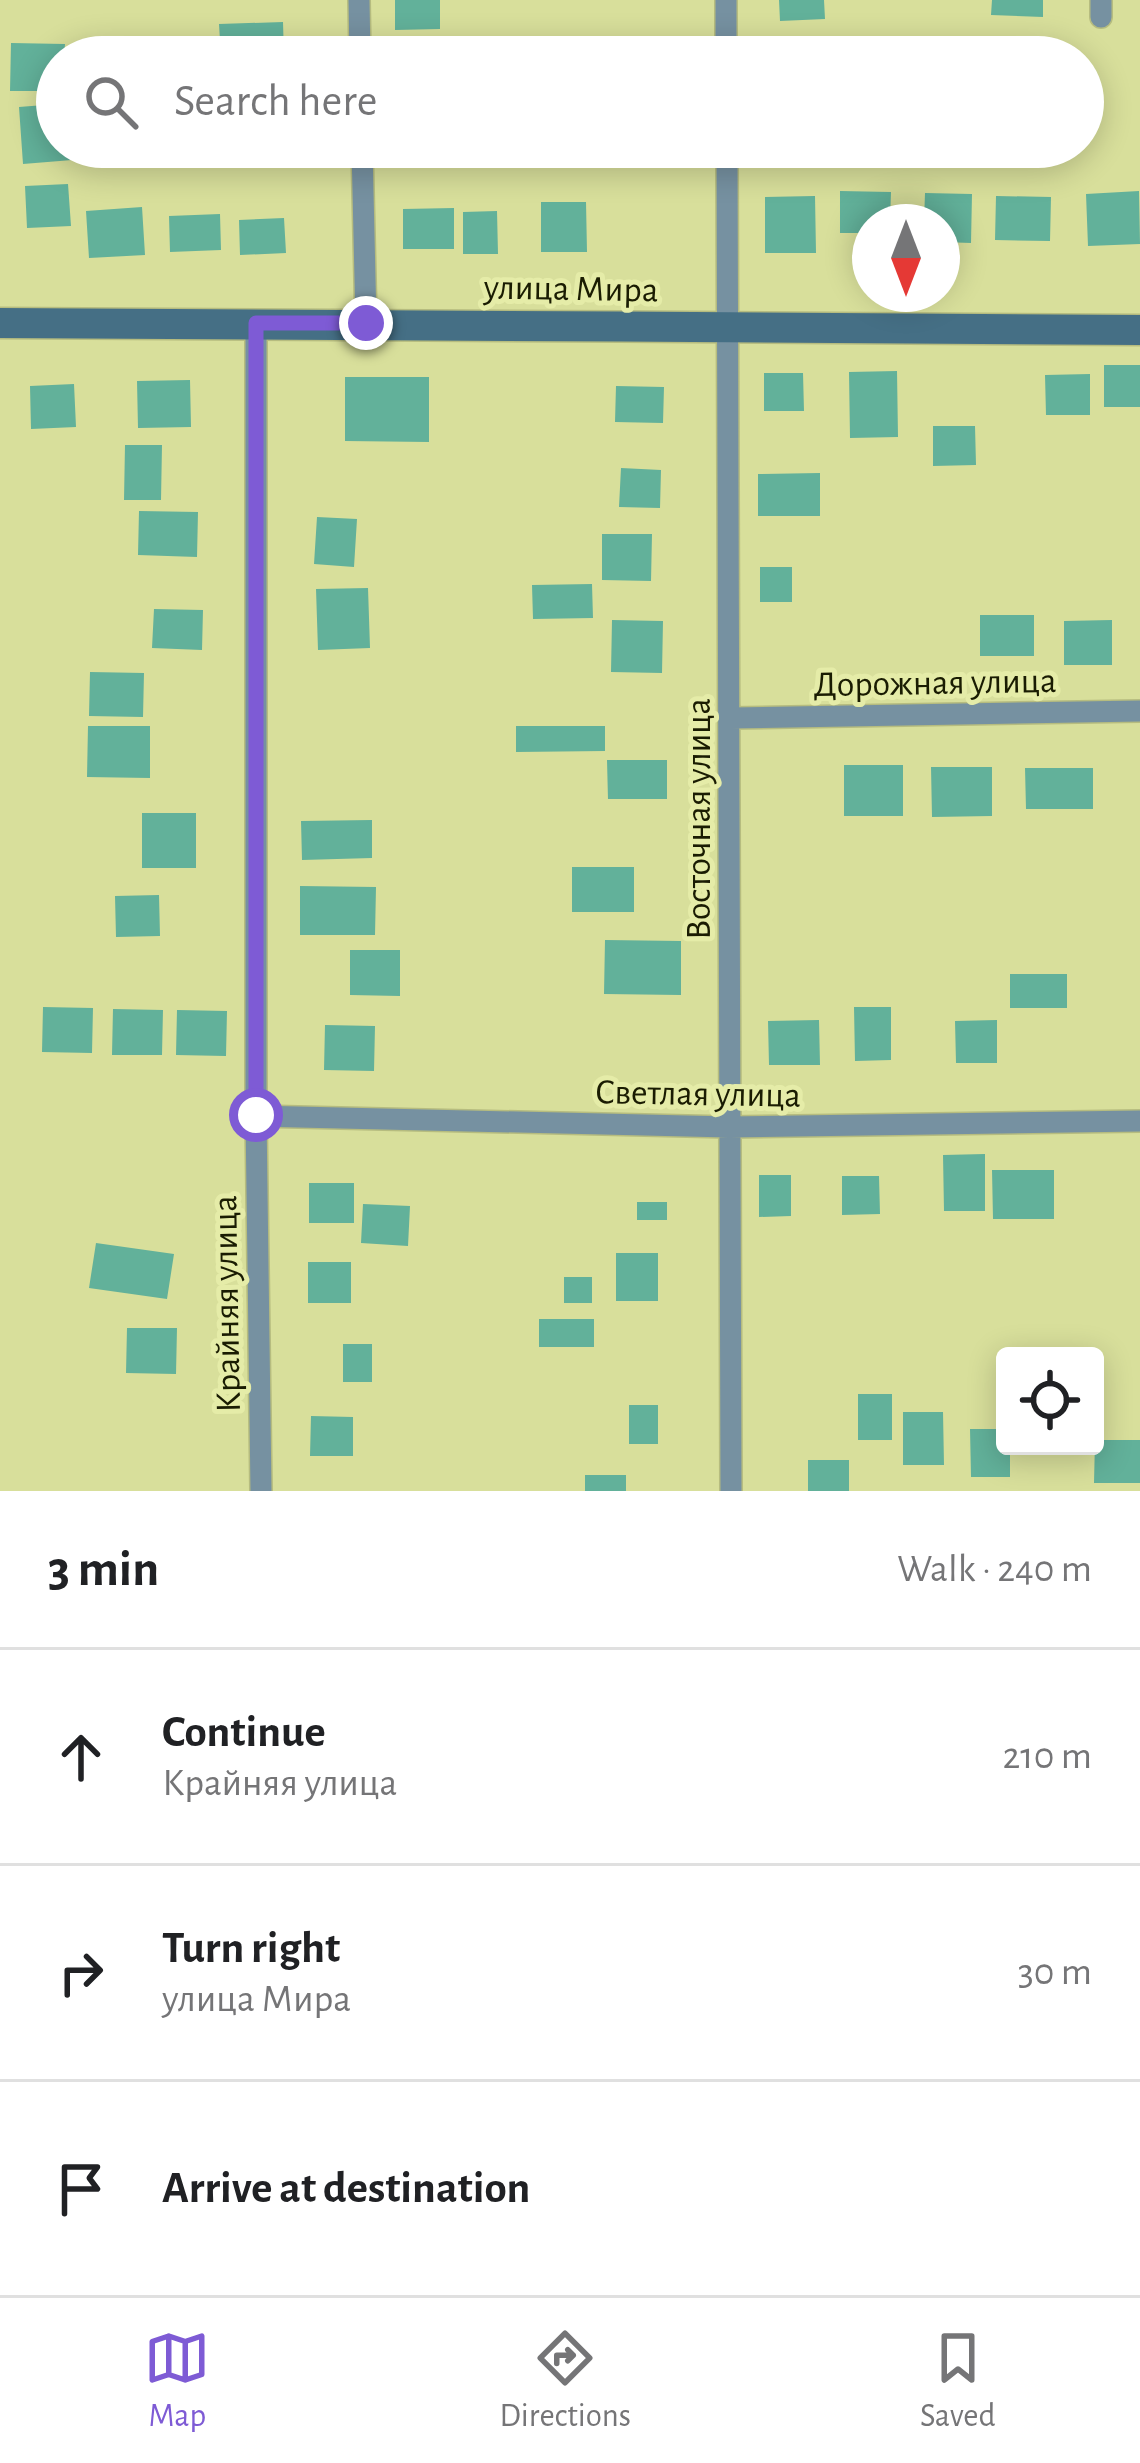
<!DOCTYPE html>
<html lang="en">
<head>
<meta charset="utf-8">
<style>
	:root { --surface:#fff; --page:#f2f2f2; --text:#202124; --muted:#757577; --line:#e0e0e0; --accent:#7e5bd5 }
	body { margin:0; font-family:"Alegreya Sans",sans-serif; background:var(--page); color:var(--text) }
	.controls { position:absolute; right:36px; bottom:36px; display:grid; overflow:hidden; border-radius:12px; box-shadow:0 6px 30px #0003 }
	.controls button { width:108px; height:108px; display:grid; place-items:center; padding:0; border:0; border-bottom:3px solid var(--line); background:var(--surface); color:var(--text); font:60px sans-serif }
	.compass { position:absolute; left:852px; top:204px; width:108px; height:108px; border-radius:50%; background:var(--surface); box-shadow:0 6px 30px #0003; rotate:180deg }
	.stop { position:absolute; width:36px; height:36px; margin:-27px; border:9px solid #7e5bd5; border-radius:50%; background:#fff }
	.stop.end { background:#7e5bd5; border-color:#fff; box-shadow:0 3px 12px #0008 }
	.list { margin:0; padding:0; list-style:none }
	h2 { display:flex; justify-content:space-between; align-items:center; height:156px; margin:0; padding:0 48px; font-size:51px }
	h2 small { font-size:39px; font-weight:400; color:var(--muted) }
	.list li { display:grid; grid-template-columns:78px 1fr auto; gap:36px; align-items:center; box-sizing:border-box; height:216px; padding:0 48px; border-top:3px solid var(--line) }
	.list b { display:block; font-size:45px; white-space:nowrap }
	.list p { margin:0; font-size:39px; white-space:nowrap; color:var(--muted) }
	.list em { font-size:39px; font-style:normal; color:var(--muted) }
	.icon { flex:none; width:66px; height:66px; fill:none; stroke:currentColor; stroke-width:2; stroke-linecap:round; stroke-linejoin:round }
	.map { position:relative; flex:none; width:1140px; height:1491px; overflow:hidden }
	.search { position:absolute; background:var(--surface); box-shadow:0 6px 30px #0003; left:36px; right:36px; top:36px; height:132px; display:flex; align-items:center; gap:30px; box-sizing:border-box; padding:0 42px; border-radius:66px; color:var(--muted); font-size:45px }
	.sheet { height:804px; background:var(--surface) }
	nav { display:flex; justify-content:space-around; align-items:center; box-sizing:border-box; height:168px; border-top:3px solid var(--line); background:var(--surface); font-size:33px; color:var(--muted) }
	nav a { display:grid; justify-items:center; gap:6px }
	nav .on { color:var(--accent) }
	.map>svg:first-child { display:block }
	.building { fill:#62b19a }
	.lines { fill:none; stroke-linecap:round; stroke-linejoin:round }
	.street-casing { stroke:#b6bc7f; stroke-width:24 }
	.secondary-casing { stroke:#b6bc7f; stroke-width:33 }
	.street { stroke:#7691a1; stroke-width:21 }
	.secondary { stroke:#456f85; stroke-width:30 }
	.route { stroke:#7e5bd5; stroke-width:15 }
	.labels { text-anchor:middle; stroke-width:10; stroke-linejoin:round; paint-order:stroke }
	.street-label { font-size:36px; fill:#1a1c02; stroke:#e5eca8 }
</style>
</head>
<body>
<div class="map">
<svg width="1140" height="1491" viewBox="0 0 1140 1491">
	<rect width="100%" height="100%" fill="#d8df9b"/>
	<!-- building -->
	<path class="building" d="M395,0h45v29l-45,1z
		M779,0h45l1,19 -45,2z
		M992,0h51v17l-52,-2z
		M283,22l1,35h-63l-2,-33z
		M655,36v21h-44v-20z
		M897,36l62,1 -1,20h-62z
		M11,43l54,1 -1,13h-7v34h-47z
		M57,104v43h14l1,13 -49,4 -4,-57z
		M68,184l3,42 -44,2 -2,-42z
		M840,191l51,1 -1,30h-20v11h-30z
		M1139,191l1,53 -52,2 -2,-52z
		M925,193l47,1 -1,49 -29,-1v-20h-18z
		M815,196l1,57h-51v-56z
		M996,196l55,1 -1,44 -55,-1z
		M541,202h45l1,50h-46z
		M142,207l3,48 -56,3 -3,-47z
		M454,208v41h-51v-40z
		M497,211l1,43h-35v-42z
		M220,214l1,36 -51,2 -1,-36z
		M284,218l2,35 -46,2 -1,-35z
		M1104,365h36v42h-36z
		M897,371l1,66 -48,1 -1,-66z
		M764,373h39l1,38h-40z
		M1090,374v41h-44l-1,-40z
		M345,377h84v65l-84,-1z
		M190,380l1,47 -53,1 -1,-47z
		M74,384l2,43 -45,2 -1,-43z
		M616,386l48,1 -1,36 -48,-1z
		M933,426h42l1,39 -43,1z
		M125,445h37l-1,55h-37z
		M621,468l40,2 -1,38 -41,-1z
		M820,473v43h-62v-42z
		M139,511l59,1 -1,45 -59,-2z
		M317,517l40,2 -3,48 -40,-3z
		M602,534h50l-1,47 -49,-1z
		M760,567h32v35h-32z
		M592,584l1,34 -60,1 -1,-34z
		M368,588l2,60 -52,2 -2,-61z
		M154,609l49,1 -1,40 -50,-2z
		M980,615h54v41h-54z
		M612,620l51,1 -1,52 -51,-1z
		M1112,620v45h-48v-44z
		M90,672l54,1 -1,44 -54,-1z
		M88,726h62v52l-63,-1z
		M516,726h89v25l-89,1z
		M607,760h60v39h-59z
		M844,765h59v51h-59z
		M931,767h61v49l-60,1z
		M1025,768h68v41h-67z
		M142,813h54v55h-54z
		M372,820v38l-70,2 -1,-39z
		M572,867h62v45h-62z
		M300,886l76,1 -1,48h-75z
		M159,895l1,41 -44,1 -1,-41z
		M605,940l76,1v54l-77,-1z
		M350,950h50v46l-50,-1z
		M1010,974h57v34h-57z
		M43,1007l50,1 -1,45 -50,-1z
		M854,1007h37v53l-36,1z
		M113,1009l50,1 -1,45h-50z
		M177,1010l50,1 -1,45 -50,-1z
		M819,1020l1,45h-51l-1,-44z
		M997,1020v43h-41l-1,-42z
		M325,1025l50,1 -1,45 -50,-1z
		M985,1154v57h-41l-1,-56z
		M992,1170h62v49h-61z
		M759,1175h32v41l-32,1z
		M842,1176h37l1,38 -38,1z
		M309,1183h45v40h-45z
		M637,1202h30v18h-30z
		M363,1204l47,2 -2,40 -47,-3z
		M96,1243l78,11 -7,45 -78,-11z
		M616,1253h42v48h-42z
		M308,1262h43v41h-43z
		M564,1277h28v26h-28z
		M539,1319h55v28h-55z
		M127,1328h50l-1,46 -50,-1z
		M343,1344h29v38h-29z
		M858,1394h34v46h-34z
		M629,1405h29v39h-29z
		M903,1412h40l1,53h-41z
		M311,1416l42,1v39h-43z
		M970,1429h35v17h5v31h-39z
		M1095,1440h45v43h-46z
		M808,1460h41v31h-41z
		M585,1475h41v16h-41z"/>
	<g class="lines">
		<defs>
			<path id="street" d="M359,0l1,57
				M726,0v57
				M1101,0v17
				M362,147l4,176
				M727,147l4,1344
				M256,323v793l5,375
				M731,718l409,-7
				M256,1116l473,11 411,-6"/>
			<path id="secondary" d="M0,323c380,0 760,6 1140,7"/>
		</defs>
		<!-- street casing -->
		<use href="#street" class="street-casing"/>
		<!-- secondary casing -->
		<use href="#secondary" class="secondary-casing"/>
		<!-- street -->
		<use href="#street" class="street"/>
		<!-- secondary -->
		<use href="#secondary" class="secondary"/>
	</g>
	<g class="lines">
		<!-- route -->
		<path class="route" d="M256,1115v-792h110"/>
	</g>
	<g class="labels">
		<!-- street labels -->
		<g class="street-label">
			<text transform="translate(571 287) rotate(1)" y="13">улица Мира</text>
			<text transform="translate(935 681) rotate(-1)" y="13">Дорожная улица</text>
			<text transform="translate(697 819) rotate(-90)" y="13">Восточная улица</text>
			<text transform="translate(698 1092) rotate(1)" y="13">Светлая улица</text>
			<text transform="translate(225 1304) rotate(-91)" y="13">Крайняя улица</text>
		</g>
	</g>
</svg>
<div class="controls">
<button><svg class="icon" aria-label="locate" viewBox="0 0 24 24"><circle cx="12" cy="12" r="6"/><path d="M12 2v4M12 18v4M2 12h4M18 12h4"/></svg></button>
</div>
<svg class="compass" viewBox="-18 -18 36 36"><path d="M0-13l5 13h-10z" fill="#e53935"/><path d="M0 13l5-13h-10z" fill="#757577"/></svg>
<div class="stop" style="left:256px;top:1115px"></div>
<div class="stop end" style="left:366px;top:323px"></div>
<div class="search"><svg class="icon" aria-label="search" viewBox="0 0 24 24"><circle cx="10" cy="10" r="6"/><path d="M15 15l6 6"/></svg>Search here</div>
</div>
<section class="sheet">
<h2>3 min<small>Walk · 240 m</small></h2>
<ul class="list">
<li><svg class="icon" aria-label="ahead" viewBox="0 0 24 24"><path d="M12 20V5M6 11l6-6 6 6"/></svg><div><b>Continue</b><p>Крайняя улица</p></div><em>210 m</em></li>
<li><svg class="icon" aria-label="right" viewBox="0 0 24 24"><path d="M7 20v-9h11M14 6l5 5-5 5"/></svg><div><b>Turn right</b><p>улица Мира</p></div><em>30 m</em></li>
<li><svg class="icon" aria-label="arrive" viewBox="0 0 24 24"><path d="M6 21V4h12l-3 4 3 4H6"/></svg><div><b>Arrive at destination</b></div></li>
</ul>
</section>
<nav>
<a class="on"><svg class="icon" aria-label="map" viewBox="0 0 24 24"><path d="M3 6l6-2 6 2 6-2v14l-6 2-6-2-6 2zM9 4v14M15 6v14"/></svg>Map</a>
<a><svg class="icon" aria-label="directions" viewBox="0 0 24 24"><path d="M12 3l9 9-9 9-9-9zM9 14v-3h6M13 9l2 2-2 2"/></svg>Directions</a>
<a><svg class="icon" aria-label="saved" viewBox="0 0 24 24"><path d="M7 4h10v16l-5-4-5 4z"/></svg>Saved</a>
</nav>
</body>
</html>
